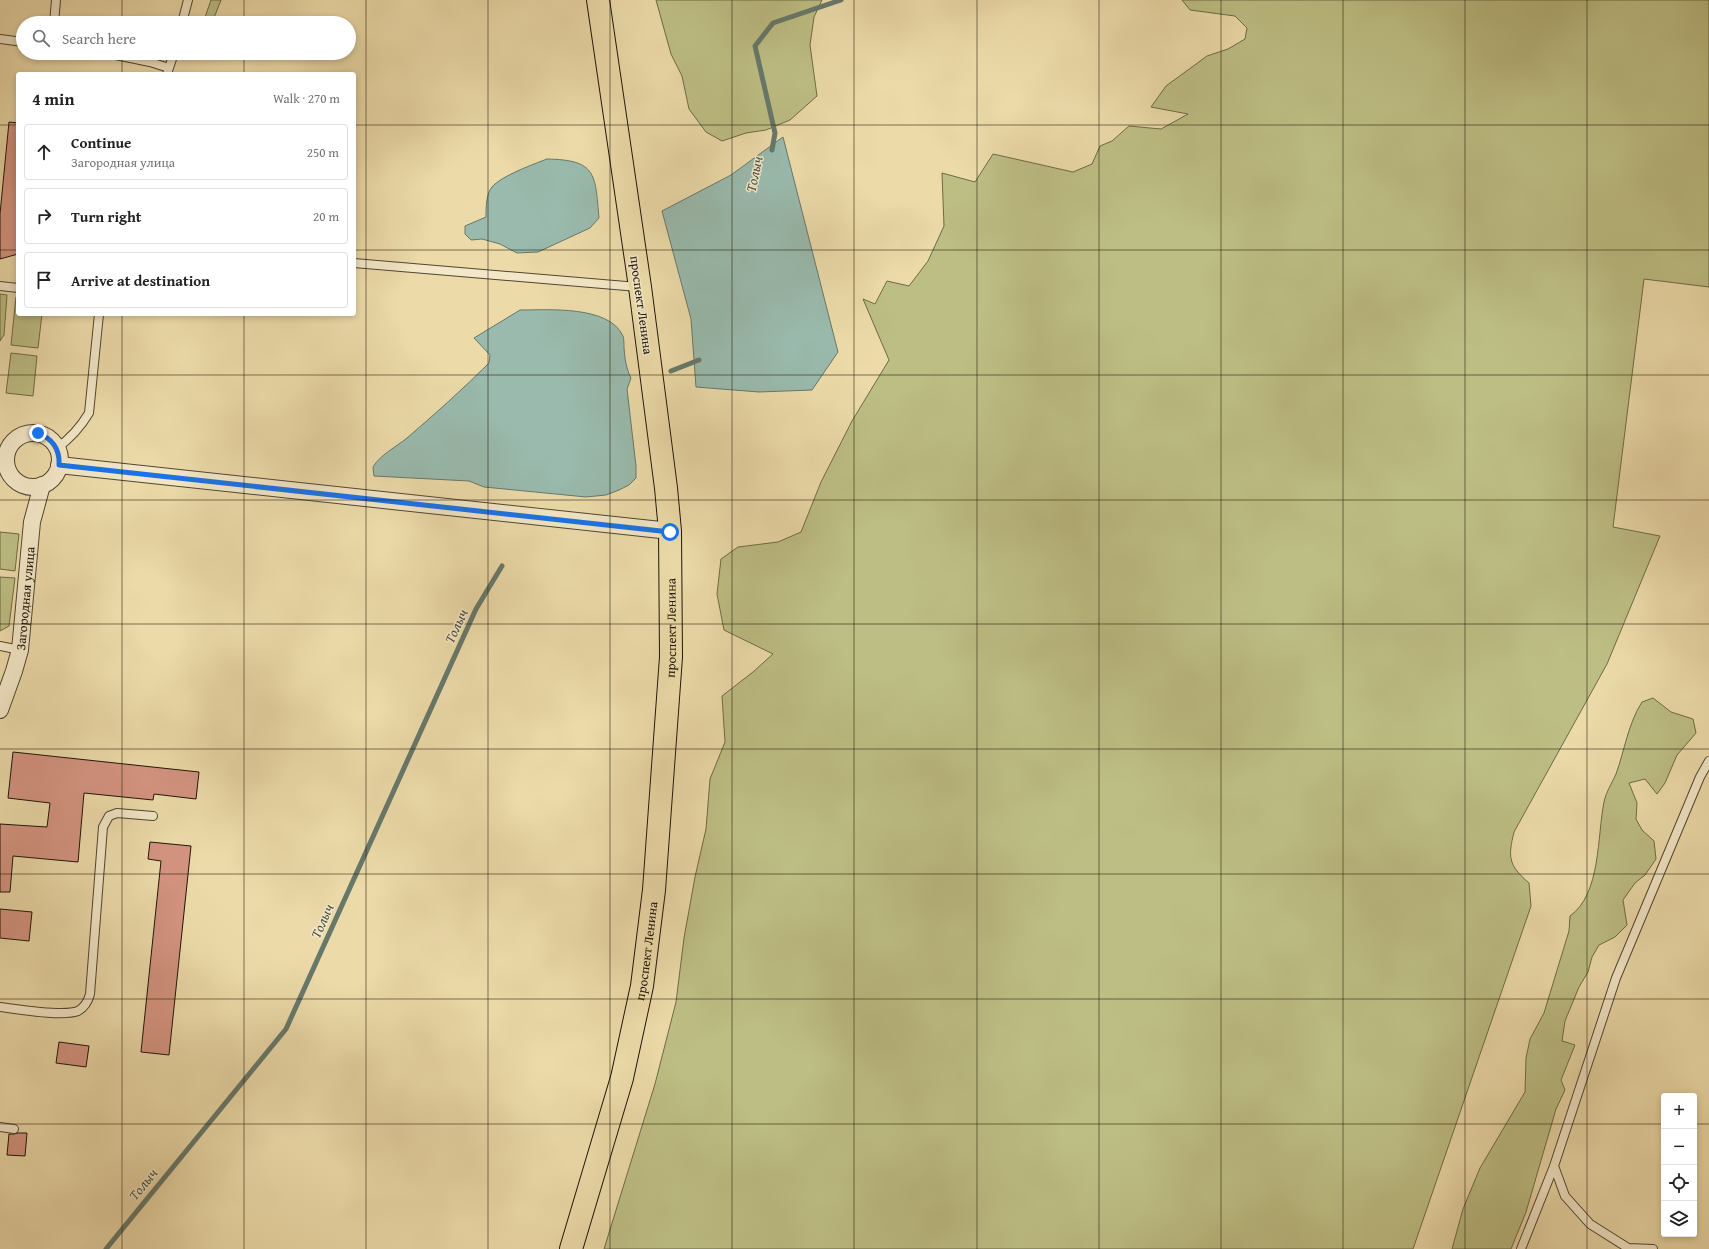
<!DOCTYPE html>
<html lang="en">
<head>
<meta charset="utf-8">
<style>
	:root { --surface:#fff; --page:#f2f2f2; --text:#222; --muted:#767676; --line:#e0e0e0 }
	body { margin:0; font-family:"Gentium Book Plus",serif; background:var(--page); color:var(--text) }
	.controls { position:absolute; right:12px; bottom:12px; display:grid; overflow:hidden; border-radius:4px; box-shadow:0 2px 6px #0003 }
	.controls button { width:36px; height:36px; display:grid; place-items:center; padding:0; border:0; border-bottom:1px solid var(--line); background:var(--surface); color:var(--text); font:20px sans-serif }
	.stop { position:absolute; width:12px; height:12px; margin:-9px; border:3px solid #1a73e8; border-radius:50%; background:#fff }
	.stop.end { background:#1a73e8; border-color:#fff; box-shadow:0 1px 4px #0008 }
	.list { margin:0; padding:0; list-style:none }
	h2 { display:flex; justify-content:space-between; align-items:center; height:52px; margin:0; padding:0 16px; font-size:17px }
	h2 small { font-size:13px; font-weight:400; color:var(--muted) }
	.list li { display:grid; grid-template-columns:26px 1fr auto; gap:12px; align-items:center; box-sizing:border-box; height:56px; margin:0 8px 8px; padding:0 8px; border:1px solid var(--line); border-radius:4px }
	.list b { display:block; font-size:15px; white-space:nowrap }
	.list p { margin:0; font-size:13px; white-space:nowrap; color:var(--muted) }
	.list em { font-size:13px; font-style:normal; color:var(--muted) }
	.icon { flex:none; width:22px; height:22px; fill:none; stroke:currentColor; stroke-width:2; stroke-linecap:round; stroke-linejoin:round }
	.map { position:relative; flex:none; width:1709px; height:1249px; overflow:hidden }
	.search { position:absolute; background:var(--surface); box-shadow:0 2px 6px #0003; left:16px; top:16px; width:340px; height:44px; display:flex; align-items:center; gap:10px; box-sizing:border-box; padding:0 14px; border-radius:22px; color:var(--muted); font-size:15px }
	.panel { position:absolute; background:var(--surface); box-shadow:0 2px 6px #0003; left:16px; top:72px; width:340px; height:244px; border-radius:4px }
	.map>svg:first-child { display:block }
	.green { fill:#bdbe84; stroke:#6d6a46 }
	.water { fill:#99baad; stroke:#67786b }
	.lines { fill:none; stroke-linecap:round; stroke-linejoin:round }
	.stream { stroke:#67786b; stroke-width:5 }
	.building { fill:#d49481; stroke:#1d1509 }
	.service-casing { stroke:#514631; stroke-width:10 }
	.minor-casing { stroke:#514631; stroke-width:18 }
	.primary-casing { stroke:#1d1509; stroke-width:24 }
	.service { stroke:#f3e7c7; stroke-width:8 }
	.minor { stroke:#f3e7c7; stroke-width:16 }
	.primary { stroke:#ecdaa9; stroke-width:22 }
	.route { stroke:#1a73e8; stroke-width:5 }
	.grid { fill:none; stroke:#1d1509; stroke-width:1; stroke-opacity:0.55 }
	.labels { text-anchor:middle; stroke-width:3; stroke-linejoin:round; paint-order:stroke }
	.street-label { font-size:13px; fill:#1d1509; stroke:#f3e7c7 }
	.water-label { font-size:14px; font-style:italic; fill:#484f42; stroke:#f3e7c7 }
</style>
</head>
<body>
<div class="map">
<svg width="1709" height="1249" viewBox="0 0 1709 1249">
	<rect width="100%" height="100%" fill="#ecdaa9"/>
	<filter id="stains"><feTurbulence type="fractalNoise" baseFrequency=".005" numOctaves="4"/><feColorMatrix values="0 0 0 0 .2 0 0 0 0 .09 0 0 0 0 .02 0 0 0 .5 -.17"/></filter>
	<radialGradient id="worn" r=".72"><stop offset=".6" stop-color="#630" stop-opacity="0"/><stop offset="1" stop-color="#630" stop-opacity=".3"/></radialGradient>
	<!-- green -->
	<path class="green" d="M211,0h10l-9,23h-9z
		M656,0h166l-8,17 -4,28 7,51 -27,24 -24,10 -20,3 -24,8 -16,-9 -17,-23 -7,-33 -11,-22z
		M1182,0h527v287l-65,-8 -31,248 47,9 -53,128 -93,168c-6,25 -6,33 15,51l2,23 -118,343h-809l51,-165 21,-82 8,-64 11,-61 11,-48 4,-50 15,-37 -3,-46 31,-24 20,-18 -49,-24 -7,-36 4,-35 17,-12 40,-5 23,-10 20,-50 31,-61 37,-61 -26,-61 12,5 12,-23 22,5 19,-25 16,-35 -2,-53 33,9 18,-28 80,18 19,-8 8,-18 12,-5 17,-15 32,3 27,-15 -37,-7 15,-21 41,-30 21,-7 17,-10 2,-11 -12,-12 -45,-6z
		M0,294l7,1 -3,40 -4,6z
		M16,297h2v17h24l-4,34 -27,-3z
		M11,353l26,3 -4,40 -27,-3z
		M0,532l19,2 -4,37 -15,-2z
		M0,577l15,1 -6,48 -9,5z
		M1653,698l18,14 22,7 3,14 -19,22 -12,28 -8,11 -12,-15 -16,4 8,20 -1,16 6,11 12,11 2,18 -11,16 -10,8 -12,17 4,25 -12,12 -16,8 -7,12 -4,15 -9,15 -14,34 -3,20 13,4 -14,35 4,10 -9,19 -30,103 -15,37h-59l11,-40 17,-41 45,-76 1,-34 4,-19 14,-26 25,-82 1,-15c31,-22 27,-79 34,-114 2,-10 8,-19 12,-28 9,-25 12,-50 26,-72z"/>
	<!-- water -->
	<path class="water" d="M783,137l55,215 -26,38 -53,2 -63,-5 -5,-68 -29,-108 69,-36z
		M547,159c50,1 48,15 52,59l-9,10 -52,24 -21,1 -17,-9 -18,-5 -11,1 -6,-6v-8l21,-9c0,-9 0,-23 6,-30 9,-11 42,-23 55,-28z
		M520,310c27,0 89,-5 103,26 1,3 1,8 1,12 1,11 2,20 7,30l-4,11 9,77v12l-7,7 -10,5 -13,5 -20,2 -102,-10 -15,-6 -95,-5 -1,-9c7,-12 23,-20 34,-29 28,-24 56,-49 82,-75l1,-8 -16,-17z"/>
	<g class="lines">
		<!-- stream -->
		<path class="stream" d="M772,150l3,-17 -20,-87 18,-23 68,-23
			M671,371l28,-11
			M106,1249l180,-220 190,-420 26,-43"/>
	</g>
	<!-- building -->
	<path class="building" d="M9,122l9,1v131l-18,5v-45z
		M13,752l186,20 -3,27 -42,-5 -1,6 -69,-7 -6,69 -65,-6 -3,36h-10v-68l47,3 3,-24 -42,-5z
		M150,842l41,4 -22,209 -28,-3 20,-191 -13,-2z
		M0,909l32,3 -3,29 -29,-3z
		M59,1042l30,4 -3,21 -30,-4z
		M18,1133h9l-2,23 -18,-1 2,-21h5z"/>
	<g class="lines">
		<defs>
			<path id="service" d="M54,23l2,-23
				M182,23l6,-23
				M0,39l23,3
				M106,53l44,9 19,6
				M167,74l7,-21
				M354,263l284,24
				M0,286l18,2
				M57,448c14,-10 23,-20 32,-35l10,-99
				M0,646l20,4
				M0,1007c17,2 63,10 78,4 7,-4 10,-9 12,-17l13,-167 6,-11 8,-3 36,3
				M0,1127l14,2
				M1554,1166l11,30 25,28 38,24 25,1
				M1521,1249l33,-83 62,-188 84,-201 9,-16"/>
			<g id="minor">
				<circle cx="33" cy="460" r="27"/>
				<path d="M59,465l611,66"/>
				<path id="s1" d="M0,710l14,-39 6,-21 12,-128 10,-37"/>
			</g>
			<g id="primary">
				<path id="s2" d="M571,1249l51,-171 20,-92 12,-96 17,-233 -1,-126 -4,-43 -26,-201 -42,-287"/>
			</g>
		</defs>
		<!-- service casing -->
		<use href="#service" class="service-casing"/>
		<!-- minor casing -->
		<use href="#minor" class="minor-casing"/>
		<!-- primary casing -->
		<use href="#primary" class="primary-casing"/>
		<!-- service -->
		<use href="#service" class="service"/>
		<!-- minor -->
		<use href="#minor" class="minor"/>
		<!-- primary -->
		<use href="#primary" class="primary"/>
	</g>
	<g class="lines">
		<!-- route -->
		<path class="route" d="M38,433c15,6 22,16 21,32l611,67"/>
	</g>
	<!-- grid -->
	<path class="grid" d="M122,0v23M244,0v23M366,0v1249M488,0v1249M610,0v1249M732,0v1249M854,0v1249M977,0v1249M1099,0v1249M1221,0v1249M1343,0v1249M1465,0v1249M1587,0v1249M122,53v21M244,53v21M0,125h18M354,125h1355M0,250h18M354,250h1355M122,314v935M244,314v935M0,375h1709M0,500h1709M0,624h1709M0,749h1709M0,874h1709M0,999h1709M0,1124h1664M1694,1124h15"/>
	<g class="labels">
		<!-- street labels -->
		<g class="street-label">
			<text transform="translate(642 305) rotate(82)" y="5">проспект Ленина</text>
			<text dy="5" stroke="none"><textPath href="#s1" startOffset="115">Загородная улица</textPath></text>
			<text dy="5" stroke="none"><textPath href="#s2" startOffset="632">проспект Ленина</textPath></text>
			<text dy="5" stroke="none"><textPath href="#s2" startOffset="308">проспект Ленина</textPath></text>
		</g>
		<!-- water labels -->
		<g class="water-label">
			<text transform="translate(754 174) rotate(-78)" y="5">Толыч</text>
			<text transform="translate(456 626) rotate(-65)" y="5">Толыч</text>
			<text transform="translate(322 921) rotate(-66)" y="5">Толыч</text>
			<text transform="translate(143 1184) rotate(-51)" y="5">Толыч</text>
		</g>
	</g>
	<rect width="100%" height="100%" filter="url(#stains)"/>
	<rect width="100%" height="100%" fill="url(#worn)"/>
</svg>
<div class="controls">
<button>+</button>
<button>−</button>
<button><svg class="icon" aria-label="locate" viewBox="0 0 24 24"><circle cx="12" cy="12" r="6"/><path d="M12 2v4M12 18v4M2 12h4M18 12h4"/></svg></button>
<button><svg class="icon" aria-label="layers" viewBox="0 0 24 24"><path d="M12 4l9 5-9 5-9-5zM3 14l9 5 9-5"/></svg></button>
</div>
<div class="stop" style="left:670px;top:532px"></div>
<div class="stop end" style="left:38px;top:433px"></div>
<div class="search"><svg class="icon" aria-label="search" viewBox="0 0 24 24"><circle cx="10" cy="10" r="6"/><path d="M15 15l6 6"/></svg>Search here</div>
<section class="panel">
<h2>4 min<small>Walk · 270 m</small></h2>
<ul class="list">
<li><svg class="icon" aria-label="ahead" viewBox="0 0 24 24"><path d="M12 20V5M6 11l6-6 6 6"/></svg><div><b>Continue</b><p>Загородная улица</p></div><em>250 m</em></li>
<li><svg class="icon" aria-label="right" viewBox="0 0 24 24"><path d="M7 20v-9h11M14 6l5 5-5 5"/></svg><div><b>Turn right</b></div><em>20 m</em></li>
<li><svg class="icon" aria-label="arrive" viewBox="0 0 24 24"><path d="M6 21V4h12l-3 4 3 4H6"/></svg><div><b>Arrive at destination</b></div></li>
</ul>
</section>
</div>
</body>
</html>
